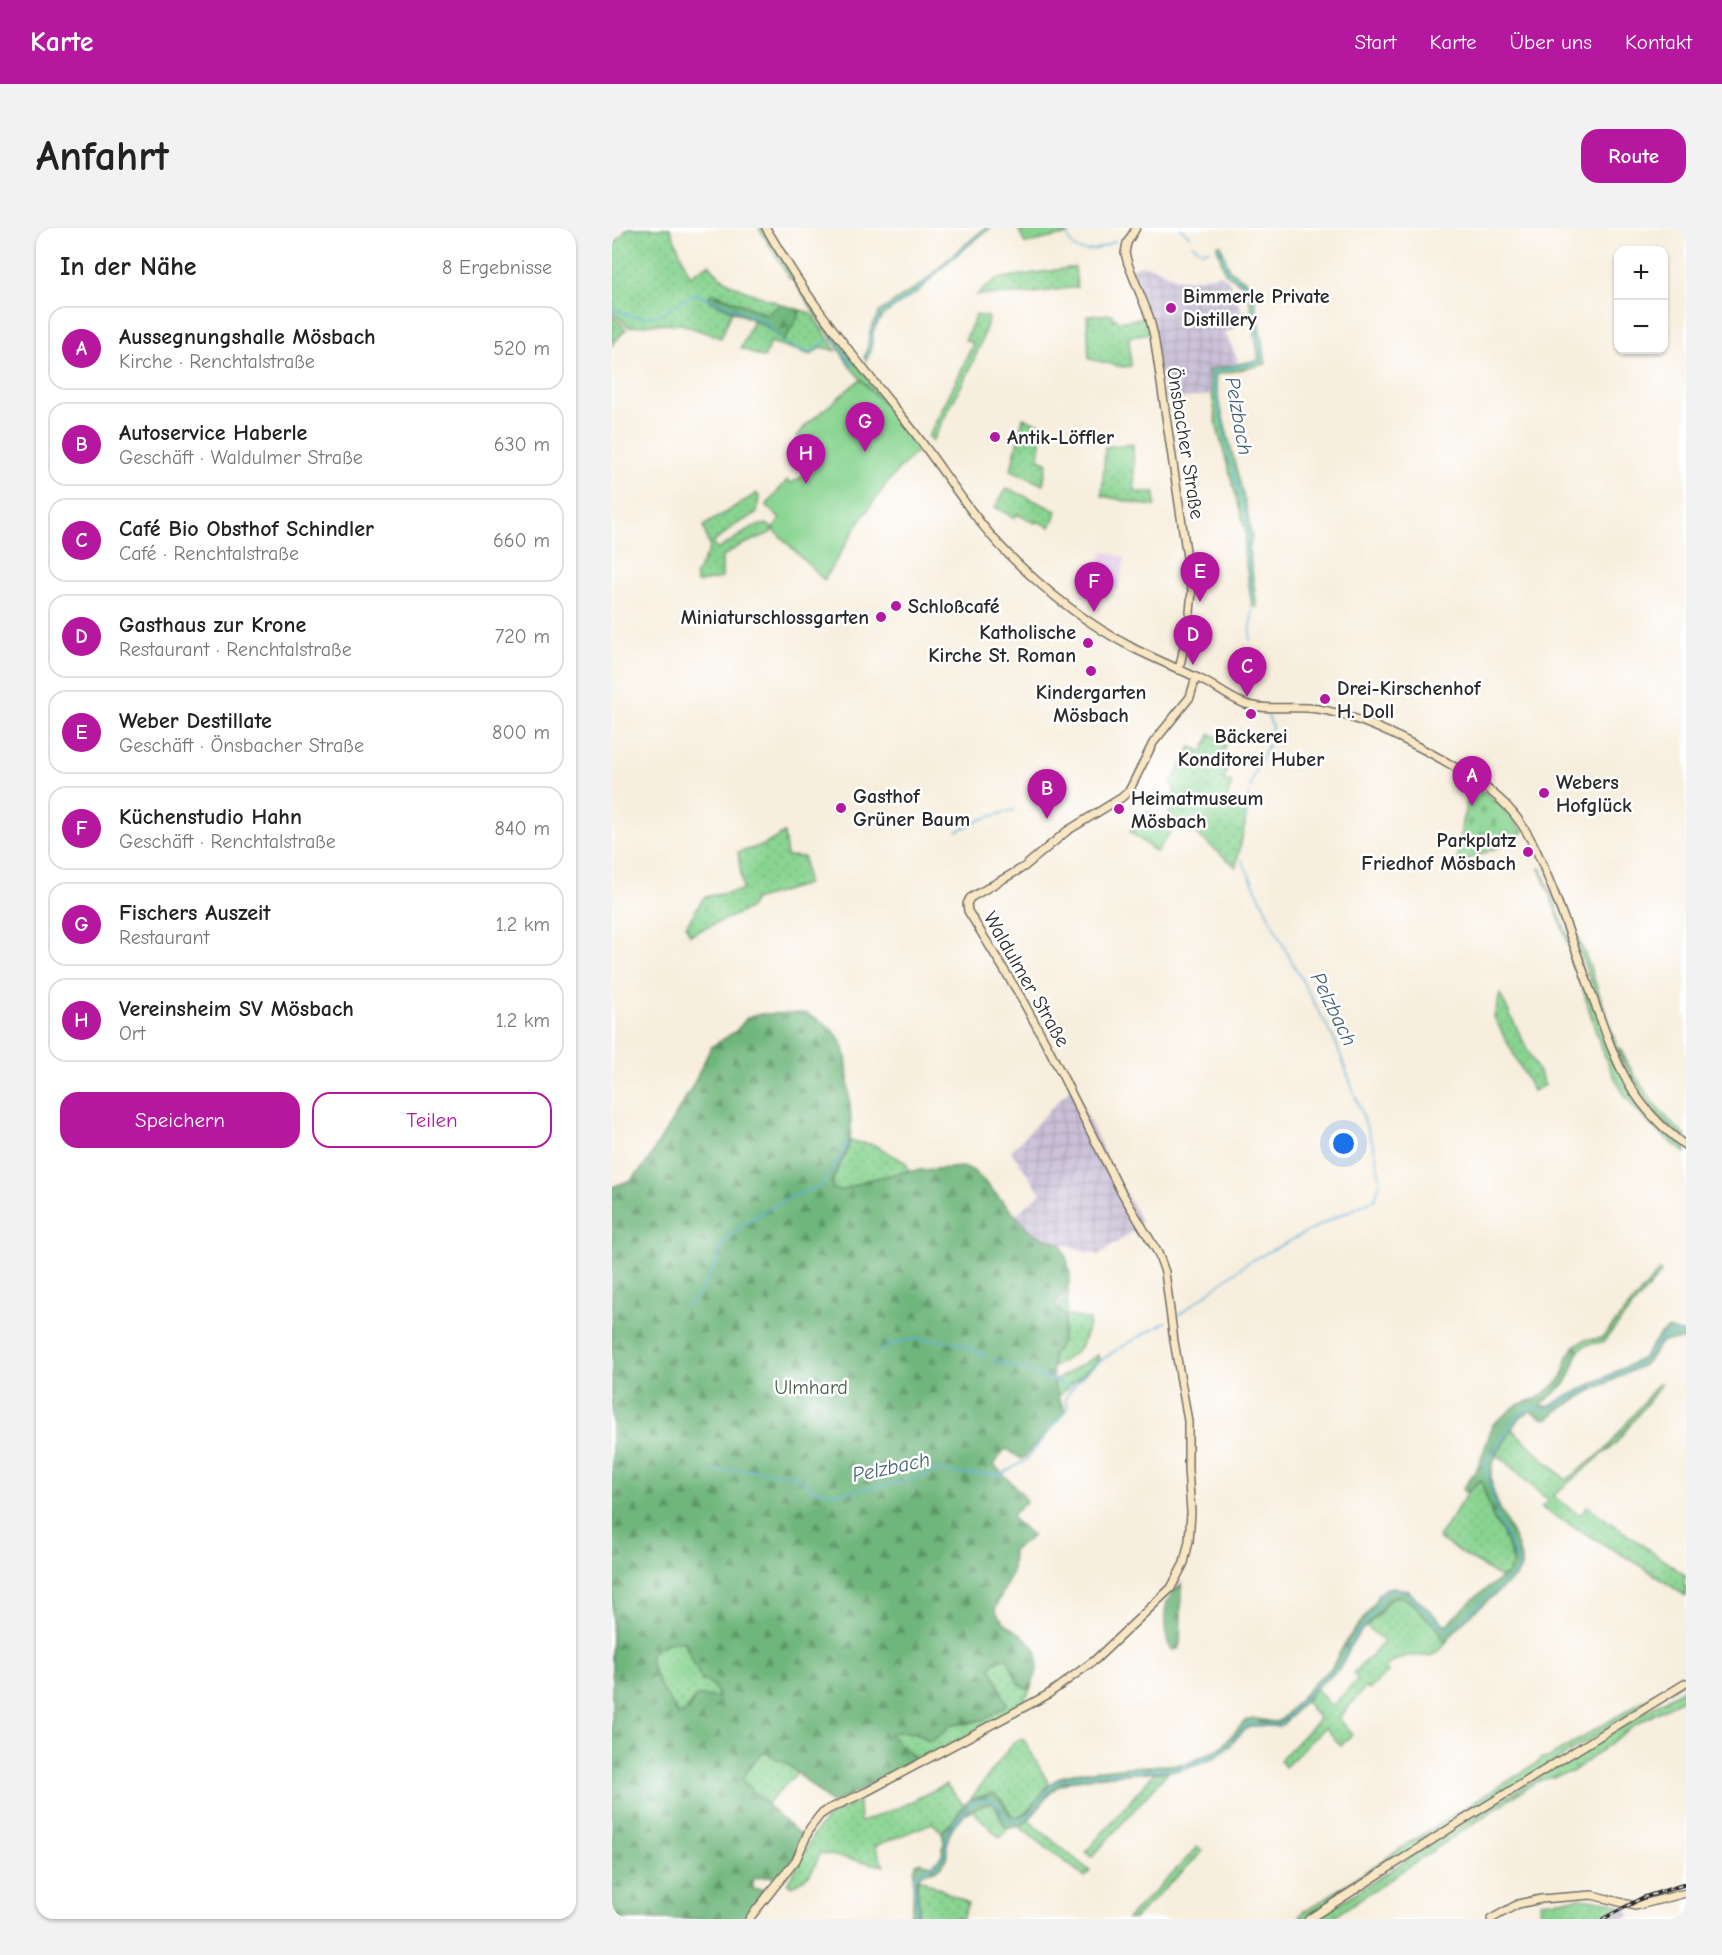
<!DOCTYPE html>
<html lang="de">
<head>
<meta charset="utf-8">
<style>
	:root { --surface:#fff; --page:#f2f2f2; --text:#222; --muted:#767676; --line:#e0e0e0; --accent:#b5179e }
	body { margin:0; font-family:"Comic Neue",sans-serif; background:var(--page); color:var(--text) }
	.controls { position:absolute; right:18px; top:18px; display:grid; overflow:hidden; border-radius:12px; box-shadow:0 2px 4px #0004 }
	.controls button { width:54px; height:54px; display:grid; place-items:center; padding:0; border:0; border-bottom:2px solid var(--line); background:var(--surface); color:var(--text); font:30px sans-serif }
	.you { position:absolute; left:732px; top:916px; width:21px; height:21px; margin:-15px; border:4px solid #fff; border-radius:50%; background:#1a73e8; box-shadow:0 0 0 9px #1a73e833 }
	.badge { display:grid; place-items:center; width:39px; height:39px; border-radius:50%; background:var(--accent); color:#fff; font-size:20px; font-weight:700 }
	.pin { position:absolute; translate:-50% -50px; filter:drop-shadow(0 2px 3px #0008) }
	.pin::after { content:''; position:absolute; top:32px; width:21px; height:18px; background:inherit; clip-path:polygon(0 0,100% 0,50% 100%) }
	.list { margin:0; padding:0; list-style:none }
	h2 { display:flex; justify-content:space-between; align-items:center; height:78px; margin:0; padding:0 24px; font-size:26px }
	h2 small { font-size:20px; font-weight:400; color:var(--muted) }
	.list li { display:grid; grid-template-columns:39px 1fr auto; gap:18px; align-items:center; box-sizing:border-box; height:84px; margin:0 12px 12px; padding:0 12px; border:2px solid var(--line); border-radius:18px }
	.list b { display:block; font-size:22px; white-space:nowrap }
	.list p { margin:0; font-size:20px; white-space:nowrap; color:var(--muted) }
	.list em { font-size:20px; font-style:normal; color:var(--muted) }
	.actions { display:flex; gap:12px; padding:18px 24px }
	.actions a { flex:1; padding:14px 0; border:2px solid var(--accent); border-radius:18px; text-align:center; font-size:21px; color:var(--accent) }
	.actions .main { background:var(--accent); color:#fff }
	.map { position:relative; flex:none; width:1074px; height:1691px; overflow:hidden; border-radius:18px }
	header { display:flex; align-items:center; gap:36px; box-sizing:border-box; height:84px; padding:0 30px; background:var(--accent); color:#fff }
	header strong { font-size:28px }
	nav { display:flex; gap:33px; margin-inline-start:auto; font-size:21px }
	.intro { display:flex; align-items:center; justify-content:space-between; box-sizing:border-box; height:144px; padding:0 36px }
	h1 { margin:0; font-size:42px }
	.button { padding:15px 27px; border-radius:18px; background:var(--accent); color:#fff; font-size:21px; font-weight:700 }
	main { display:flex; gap:36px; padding:0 36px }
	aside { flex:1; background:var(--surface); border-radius:18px; box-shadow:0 2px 4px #0004 }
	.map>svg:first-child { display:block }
	.built { fill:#e8d2ee }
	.industrial { fill:url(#industrial-grid) }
	.grass { fill:url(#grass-dots); stroke:#5a805e; stroke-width:1.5 }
	.forest { fill:url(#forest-firs); stroke:#4c7053; stroke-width:1.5; fill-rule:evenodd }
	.cemetery { fill:url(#cemetery-stones); stroke:#5a805e; stroke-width:1.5 }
	.park { fill:url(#park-crowns); stroke:#5a805e; stroke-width:1.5 }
	.pitch { fill:#89d491; stroke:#5a805e; stroke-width:1.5 }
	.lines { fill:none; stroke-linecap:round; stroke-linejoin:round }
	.stream { stroke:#5fb0da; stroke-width:1.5 }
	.secondary-casing { stroke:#726f69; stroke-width:10 }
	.secondary { stroke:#f9e7c3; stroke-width:7 }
	.rail-casing { stroke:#2b2b2b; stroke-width:4 }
	.rail { stroke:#fff; stroke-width:1.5; stroke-dasharray:4.5; stroke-linecap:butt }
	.poi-dot { fill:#b5179e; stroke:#fff; stroke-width:2 }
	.labels { text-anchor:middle; stroke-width:5; stroke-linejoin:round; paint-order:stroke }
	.poi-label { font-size:20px; font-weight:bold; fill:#2b2b2b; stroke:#fff; text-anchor:start }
	.street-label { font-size:20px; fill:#2b2b2b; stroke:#fff }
	.park-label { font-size:20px; fill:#475e4a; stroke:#fff }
	.water-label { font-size:21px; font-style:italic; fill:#406071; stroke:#fff }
</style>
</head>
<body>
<header>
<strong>Karte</strong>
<nav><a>Start</a><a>Karte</a><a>Über uns</a><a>Kontakt</a></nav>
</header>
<div class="intro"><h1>Anfahrt</h1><a class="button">Route</a></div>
<main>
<aside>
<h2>In der Nähe<small>8 Ergebnisse</small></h2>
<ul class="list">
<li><span class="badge">A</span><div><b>Aussegnungshalle Mösbach</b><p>Kirche · Renchtalstraße</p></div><em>520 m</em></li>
<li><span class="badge">B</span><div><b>Autoservice Haberle</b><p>Geschäft · Waldulmer Straße</p></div><em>630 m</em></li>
<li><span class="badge">C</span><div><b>Café Bio Obsthof Schindler</b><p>Café · Renchtalstraße</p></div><em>660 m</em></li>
<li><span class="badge">D</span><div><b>Gasthaus zur Krone</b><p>Restaurant · Renchtalstraße</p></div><em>720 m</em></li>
<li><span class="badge">E</span><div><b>Weber Destillate</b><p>Geschäft · Önsbacher Straße</p></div><em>800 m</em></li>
<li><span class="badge">F</span><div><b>Küchenstudio Hahn</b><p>Geschäft · Renchtalstraße</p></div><em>840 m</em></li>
<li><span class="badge">G</span><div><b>Fischers Auszeit</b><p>Restaurant</p></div><em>1.2 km</em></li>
<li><span class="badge">H</span><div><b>Vereinsheim SV Mösbach</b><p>Ort</p></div><em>1.2 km</em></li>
</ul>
<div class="actions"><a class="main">Speichern</a><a>Teilen</a></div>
</aside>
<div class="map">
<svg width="1074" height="1691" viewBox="0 0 1074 1691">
	<defs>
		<pattern id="industrial-grid" width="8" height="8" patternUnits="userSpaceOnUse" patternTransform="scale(1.5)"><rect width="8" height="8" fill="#c9bfd7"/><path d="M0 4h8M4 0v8" fill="none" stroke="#ada4b9"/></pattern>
		<pattern id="grass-dots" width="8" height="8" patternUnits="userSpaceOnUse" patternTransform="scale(1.5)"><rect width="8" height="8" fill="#89d491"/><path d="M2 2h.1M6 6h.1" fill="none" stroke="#76b67d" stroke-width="1.8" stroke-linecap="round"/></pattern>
		<pattern id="forest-firs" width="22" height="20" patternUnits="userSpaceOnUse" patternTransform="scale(1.5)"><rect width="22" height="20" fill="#6eb67b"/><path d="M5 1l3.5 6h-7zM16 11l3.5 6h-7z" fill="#5b9465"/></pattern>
		<pattern id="cemetery-stones" width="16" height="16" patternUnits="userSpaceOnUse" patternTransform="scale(1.5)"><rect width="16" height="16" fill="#89d491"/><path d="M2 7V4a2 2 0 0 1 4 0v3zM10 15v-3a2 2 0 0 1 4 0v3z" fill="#76b67d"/></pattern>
		<pattern id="park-crowns" width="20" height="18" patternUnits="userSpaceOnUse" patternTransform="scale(1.5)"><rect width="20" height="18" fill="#89d491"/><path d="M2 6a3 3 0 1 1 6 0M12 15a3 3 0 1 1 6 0" fill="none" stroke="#76b67d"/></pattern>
	</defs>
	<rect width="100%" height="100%" fill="#fff"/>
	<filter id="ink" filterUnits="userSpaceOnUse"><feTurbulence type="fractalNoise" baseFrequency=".0167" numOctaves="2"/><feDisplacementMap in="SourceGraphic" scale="12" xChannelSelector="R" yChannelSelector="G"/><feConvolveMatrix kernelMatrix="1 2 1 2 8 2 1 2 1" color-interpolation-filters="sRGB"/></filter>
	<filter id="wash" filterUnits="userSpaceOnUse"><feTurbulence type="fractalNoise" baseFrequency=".008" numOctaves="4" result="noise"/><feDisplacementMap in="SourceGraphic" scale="24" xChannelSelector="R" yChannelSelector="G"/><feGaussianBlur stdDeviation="1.35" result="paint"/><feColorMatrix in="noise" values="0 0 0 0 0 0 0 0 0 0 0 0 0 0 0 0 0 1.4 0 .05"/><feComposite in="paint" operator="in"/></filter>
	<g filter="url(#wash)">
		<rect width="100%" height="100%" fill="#f7eedd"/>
		<!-- built -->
		<path class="built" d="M491,323l22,7 -7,32 -25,-12z"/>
		<!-- industrial -->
		<path class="industrial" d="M527,37l14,2 24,12 12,1 32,-6 7,6 15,34 -8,4 4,8 -14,7 12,25v5l-28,7 3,25 -46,5 -19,-83 -17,-47z
			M461,857l33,72 35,64 -6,9 -36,25 -51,-15 -16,-7 -17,-18 26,-22 -30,-42z
			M1013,1680l6,6 -5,5h-20z"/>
		<!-- grass -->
		<path class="grass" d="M16,0h42l20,48 19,-12c17,24 46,30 72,40l-14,10 -4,-1 -49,-20 -5,3v4l23,11 -11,27 -40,-14h-27l-25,3 -17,-15v-65z
			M147,0h4l69,104 59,77 -2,2 -37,-42 -60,-91 -2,1z
			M373,0h5l-42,34 -27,27 -39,27 -9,15 -1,18 -6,11 -2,-3c6,-10 3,-20 8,-31 2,-5 5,-8 7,-14l45,-30 22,-21z
			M406,0h47l3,6 -43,10z
			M609,17l8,25 23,15 14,79 -51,11 4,28 27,103 6,31 -3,12 8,58 -5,-1 -8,-55 2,-19 -28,-101 -10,-61 51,-10 -11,-72 -23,-15 -8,-27z
			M463,39l2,20 -50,7 -50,1 19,-16z
			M188,82l11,3 25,38 -15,-4 -10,8 -40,-13 -7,16 -23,-10 12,-28 13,6 8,8 25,-18z
			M500,86l1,5 4,-1 1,4 29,-5 2,16 -20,4 2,29 -8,1 -34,-8 -2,-43z
			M0,87l14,14 -14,16z
			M364,87l13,2 -8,26 -11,26 -38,73 -4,-5 32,-64 13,-30 -8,-3z
			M411,190l20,7 -4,34 8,3 -4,23 -32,-15z
			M521,216l2,48h20v14c-18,-1 -35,-7 -53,-10l3,-49z
			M395,260l50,23 -7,16 -13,-6 -2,2 -18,-9 -3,4 -19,-11z
			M145,265l2,4 -2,16 -20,11 -24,19 4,7 36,-23 14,-3 6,5 -2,4 -34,14 -15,11v20l-25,5 -2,-7 15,-28 -7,-22z
			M598,506l12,5 -2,4 6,2 -7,18 9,3 -4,14 8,3 -6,18 21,7 -2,16 -9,43 -53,-44h-5l-5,6 -6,-4 8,-36 -4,-6 20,-36 12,5z
			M172,605l3,23 17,1 3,27 -53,16 -5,9 -59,26 -4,-9 18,-29 39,-7 -5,-38 26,-7z
			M934,637h3l40,99 36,106 14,23 12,17 35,33c-61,-44 -70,-92 -94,-158 -15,-40 -30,-80 -46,-120z
			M927,640h2l87,220 58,61v4c-23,-16 -43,-33 -60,-56 -25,-37 -35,-83 -48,-125 -12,-35 -25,-69 -39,-104z
			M888,766l45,91 -12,6 -39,-74z
			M1008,820c16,33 38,64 66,88v4c-31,-23 -52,-54 -67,-90z
			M238,913l25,4 30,17 4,9 -42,9 -26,11 -8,-2 -2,-8 14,-26z
			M1047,1043l2,2 -58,69 -17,3 -7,5 -4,-4c15,-11 13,-5 27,-8z
			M457,1060l-3,27 24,5c-7,30 -13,33 -38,48l1,-14c10,-8 10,-23 12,-35v-3l-7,-7z
			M486,1127l2,4 -43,38 -5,-15z
			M1047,1155l3,1 -46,59 -63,53 27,19 7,-9 99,70 -3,7 3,4v9l-48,-32 -97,-56 7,-7 -51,-47 15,-25 54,51 39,-30z
			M868,1252l5,8 9,33 8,10 11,29v5l-5,8 -7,5 -63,-40 30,-46z
			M788,1368c13,6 41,30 43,44l4,1c-18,25 -22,10 -43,16 -6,2 -12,6 -18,9l2,6 -19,18 -3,-3 -27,31 13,16 -11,12 -16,-19 -40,40 -5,-7 39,-41 -14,-18 11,-13 15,19 27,-28 -5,-6 31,-31 -18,-16c5,-5 11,-10 15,-15 6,-9 7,-14 19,-15z
			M58,1414h13c4,6 7,12 10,18 9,12 23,23 25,39l-18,-3 -5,1c-5,8 -7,17 -17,18l-19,-31 -10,-25c0,-11 12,-12 21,-17z
			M394,1429c9,10 7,28 22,32l5,-6 -5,11 -10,15 -105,56 -25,-31c12,-5 29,-2 38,6l19,-8 4,-6 5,-2h12l20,-5 20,-14v-3l-15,-35 1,-4z
			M1074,1447v5l-268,166 -113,73h-5v-4l4,-5 2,1 106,-70 128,-80 1,-3h7z
			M1074,1459v10l-51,28 -63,47 -27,7 -9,3 -206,137h-15l155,-100z
			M411,1510l26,46c-12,13 -17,31 -36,33l-11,-17 -9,-7 -23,7 42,-56z
			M154,1524l15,7 16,14 -30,31 -24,-23v-4l17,-23z
			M557,1543l-77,86 -6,-5 69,-80z
			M334,1556l18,21 -11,16 -11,11 -10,-9 -57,23 9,20 -64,-13c-8,21 -8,22 -28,33l-5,-2c14,-22 22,-51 42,-67 9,-7 20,-11 30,-15l1,19 2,1 38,-15z
			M380,1575l4,3 8,20 5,2 -9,10 -29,-29z
			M416,1592l62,51 -5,6 -67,-51z
			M586,1619l5,4 -69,68h-7z
			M307,1650l49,25 -6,16h-49c12,-13 0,-26 6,-41z
			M967,1670l29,3 12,5 -21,13h-58l-1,-17z"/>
		<!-- forest -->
		<path class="forest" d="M102,65l49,20 4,1 14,-10 19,6 -1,6 -16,26 -17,-16 -57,-26v-4z
			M193,785c45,19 41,40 44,82 1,16 4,32 0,47 -3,16 -19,31 -16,47l8,2 26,-11 42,-9 53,-4 10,3 10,9 50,54 29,11c4,10 12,29 8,40 -4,7 -9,15 -14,22l10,10v3c-2,12 -2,27 -12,35 -2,24 0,35 12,56l-1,4 -39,43 -4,2 -13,-9h-4l-10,15 30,31 2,6 -13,12v5l20,17 -20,14 -1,22 -17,38c8,16 23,20 35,32 13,13 8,34 -2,47 -15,-4 -13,-22 -22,-32l-13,6 -2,4 15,35v3l-20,14 -37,7 -4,6 -14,9c-6,-1 -7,-5 -13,-7 -7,-3 -22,-3 -29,0l25,24 -1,7 -81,39 -43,-39 -23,-12 -6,2 -17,22v4l42,41 16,13 1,3 -7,19 -19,25 -5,-6 -16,2 -2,4v7h14v4l-21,26h-134v-732l19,-7 14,-15 46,-76 20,-42 25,-16 11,-13 10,-4zM66,1413l6,1 18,39 9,2 7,12v3l-18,-2 -5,1c-4,8 -7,17 -17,18l-19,-31 -10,-25c2,-12 18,-16 29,-18z
			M1056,1101l12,4 6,-2v9l-24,1 -14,20 -5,4 -54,27 -31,18 -9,8 -5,1 -14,-8c-11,4 -19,18 -24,28 -6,10 -14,22 -15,34 -2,32 32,65 30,93 0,5 -4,9 -7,12l-49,42 -18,21h-5l-2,-10 -27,-27 -13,-8 -8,1 -6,4 -6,11 -19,19 -9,12 -11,24 -25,21 -33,37c-11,4 -23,-2 -33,2 -9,3 -15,14 -21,20 -13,12 -27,17 -44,22l1,-5 34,-16 26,-28 6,-2 22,4 5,-1 6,-5 29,-33 18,-16 14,-26 22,-28 10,-18 7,-6 8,-2 15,4 36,33h3l27,-26 34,-25 5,-8v-5l-11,-29 -8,-10 -13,-40 -1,-1 -12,12h-4l-1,-3 16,-24 14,-41 24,-19 21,-7 21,-17 4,-6 5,-20 7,-9 4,4 -8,23 -5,10 -24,21 1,2h5l95,-48 17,-24z
			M570,1355l-2,62 -2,4 -6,1c-8,-10 -9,-35 -5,-48 2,-7 11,-14 15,-19z
			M571,1536l-1,6c-25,2 -108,5 -125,17 -16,10 -28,49 -53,39l-8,-20 -4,-3c-17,2 -37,15 -43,32 -4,10 1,21 -7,31 -7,8 -23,2 -25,17 -1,8 3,18 2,27l-6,9h-6c12,-15 2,-37 9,-55l4,-2 12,3 7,-6 3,-5 2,-11 -2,-11 2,-3 9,-8 11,-16 6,-5 23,-7c10,5 12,17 20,24l8,-1 7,-4 21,-28 14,-8 10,-3 56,-6z"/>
		<!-- cemetery -->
		<path class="cemetery" d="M860,555l28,21 23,27 -9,10 -57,23 5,-42z"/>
		<!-- park -->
		<path class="park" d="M535,584l26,17 -17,23 -26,-20z"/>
		<!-- pitch -->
		<path class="pitch" d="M249,152l28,30 2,-1 31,38c-43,37 -69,86 -98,133l-51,-51 7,-10 -14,-13 21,-26 3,3c7,-1 27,-18 30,-24l-24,-21 10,-13 52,-44z"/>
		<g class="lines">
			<!-- stream -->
			<path class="stream" d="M452,0c3,6 4,13 9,18 11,11 31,1 42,-5
				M568,0l10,8
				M580,16l10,7 7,-1
				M605,21l1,-1 6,8 4,18 24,13 10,74 -50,11 18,89 14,47 5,27 -2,16 6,53
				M0,82l2,-1c23,12 41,12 62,-4 7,-5 11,-10 20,-11l45,17 25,12 11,14 15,10 19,6 16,-13
				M220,108l21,30
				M254,130l4,-8 1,-17 10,-20 29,-17 59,-53 19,-15
				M638,412l2,-29
				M652,484l3,1 5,13 -3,14
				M648,534l8,-17
				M638,560l7,-21
				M633,593l4,-28
				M345,603l28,-13 29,-8
				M630,632l41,85 53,98 38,104 6,31
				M74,1079c13,-11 22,-27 29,-42 3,-7 5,-16 9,-22 17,-22 69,-50 96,-56l25,-36 2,-8
				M567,1087l68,-52 87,-45 41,-19 5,-16
				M267,1124l11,-8 26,-5 40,3 29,14
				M380,1131l67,23 11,6
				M99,1243l42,-1 43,6 20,15 23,2 68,-12 32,-10 22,3 39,1 26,-15 42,-51 -3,-10c20,-36 67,-58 101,-77
				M297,1691l6,-6 2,-7 -4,-27 3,-5 21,-10 4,-5 5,-8 1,-19 24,-29 19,-4 6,3 11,17 9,3 13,-7 24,-32 27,-8 98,-7 24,-8 22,-11 24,-25 32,1 37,-42 20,-14 15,-29 21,-27 11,-21 13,-3 12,4 37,39 73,-62v-6l-21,-46 -13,-55 32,-46 13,-10 17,2 91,-45 7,-6 19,-23 22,-2"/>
		</g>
	</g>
	<g filter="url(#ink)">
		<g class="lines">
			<defs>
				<path id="secondary" d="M154,0c15,25 30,51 48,75 30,43 64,84 97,125 32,41 60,88 96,125 37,37 80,71 126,95 22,11 46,21 69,32 14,7 26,17 41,23 24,9 51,2 75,6 51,8 152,60 188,96 25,26 36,58 49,90 13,34 26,69 38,103 23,64 36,106 93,148
					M524,0l-9,15 -2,10 3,11 21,52 5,20 38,255 -3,32 -10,47
					M137,1691l47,-59 14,-32 10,-13 9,-6 37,-17 181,-97 48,-35 76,-72 13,-25 5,-22 2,-29 -3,-43v-48l-14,-80 -9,-69 -7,-19 -39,-65 -70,-139 -30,-55 -51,-83 -1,-7 3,-6 54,-31 43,-36 54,-33 8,-7 24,-48 37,-46 6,-20
					M697,1691l154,-99 223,-137
					M879,1691l27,-15 23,-5 51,-4 43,11 51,-13"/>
			</defs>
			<!-- secondary casing -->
			<use href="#secondary" class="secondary-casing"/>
			<!-- secondary -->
			<use href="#secondary" class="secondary"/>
			<defs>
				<path id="rail" d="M991,1691l39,-21 44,-14"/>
			</defs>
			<!-- rail casing -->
			<use href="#rail" class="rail-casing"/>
			<!-- rail -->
			<use href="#rail" class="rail"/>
		</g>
	</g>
	<!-- markers -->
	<g class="poi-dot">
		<circle cx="559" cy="80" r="6"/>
		<circle cx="383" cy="209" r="6"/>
		<circle cx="284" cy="378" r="6"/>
		<circle cx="269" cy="389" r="6"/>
		<circle cx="476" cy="415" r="6"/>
		<circle cx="479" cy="443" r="6"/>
		<circle cx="713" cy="471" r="6"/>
		<circle cx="639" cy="486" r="6"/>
		<circle cx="932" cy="565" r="6"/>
		<circle cx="229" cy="580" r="6"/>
		<circle cx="507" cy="581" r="6"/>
		<circle cx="916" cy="624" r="6"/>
	</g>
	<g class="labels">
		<!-- poi labels -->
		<g class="poi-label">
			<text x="571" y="75">Bimmerle Private<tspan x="571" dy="23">Distillery</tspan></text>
			<text x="395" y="216">Antik-Löffler</text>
			<text x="296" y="385">Schloßcafé</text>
			<text x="257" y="396" text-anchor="end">Miniaturschlossgarten</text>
			<text x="464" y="411" text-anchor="end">Katholische<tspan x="464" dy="23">Kirche St. Roman</tspan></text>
			<text x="725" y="467">Drei-Kirschenhof<tspan x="725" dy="23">H. Doll</tspan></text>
			<text x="479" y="471" text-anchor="middle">Kindergarten<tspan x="479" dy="23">Mösbach</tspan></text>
			<text x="639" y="515" text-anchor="middle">Bäckerei<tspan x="639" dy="23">Konditorei Huber</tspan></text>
			<text x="944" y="561">Webers<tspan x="944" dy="23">Hofglück</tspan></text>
			<text x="241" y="575">Gasthof<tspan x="241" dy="23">Grüner Baum</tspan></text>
			<text x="519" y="577">Heimatmuseum<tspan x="519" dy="23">Mösbach</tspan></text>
			<text x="904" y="619" text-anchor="end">Parkplatz<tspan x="904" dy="23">Friedhof Mösbach</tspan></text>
		</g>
		<!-- street labels -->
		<g class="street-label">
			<text transform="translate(574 215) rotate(81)" y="7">Önsbacher Straße</text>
			<text transform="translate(415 751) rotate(60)" y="7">Waldulmer Straße</text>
		</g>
		<!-- park labels -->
		<g class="park-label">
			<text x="199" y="1166">Ulmhard</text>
		</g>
		<!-- water labels -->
		<g class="water-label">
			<text transform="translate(627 188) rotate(80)" y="7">Pelzbach</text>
			<text transform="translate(722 781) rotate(64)" y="7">Pelzbach</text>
			<text transform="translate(279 1239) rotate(-12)" y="7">Pelzbach</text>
		</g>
	</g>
</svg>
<div class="controls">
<button>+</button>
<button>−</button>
</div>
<div class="you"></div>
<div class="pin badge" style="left:860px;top:578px">A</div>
<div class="pin badge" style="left:435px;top:591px">B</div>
<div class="pin badge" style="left:635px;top:469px">C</div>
<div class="pin badge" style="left:581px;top:437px">D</div>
<div class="pin badge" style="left:588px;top:374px">E</div>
<div class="pin badge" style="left:482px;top:384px">F</div>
<div class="pin badge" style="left:253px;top:224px">G</div>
<div class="pin badge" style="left:194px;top:256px">H</div>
</div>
</main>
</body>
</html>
